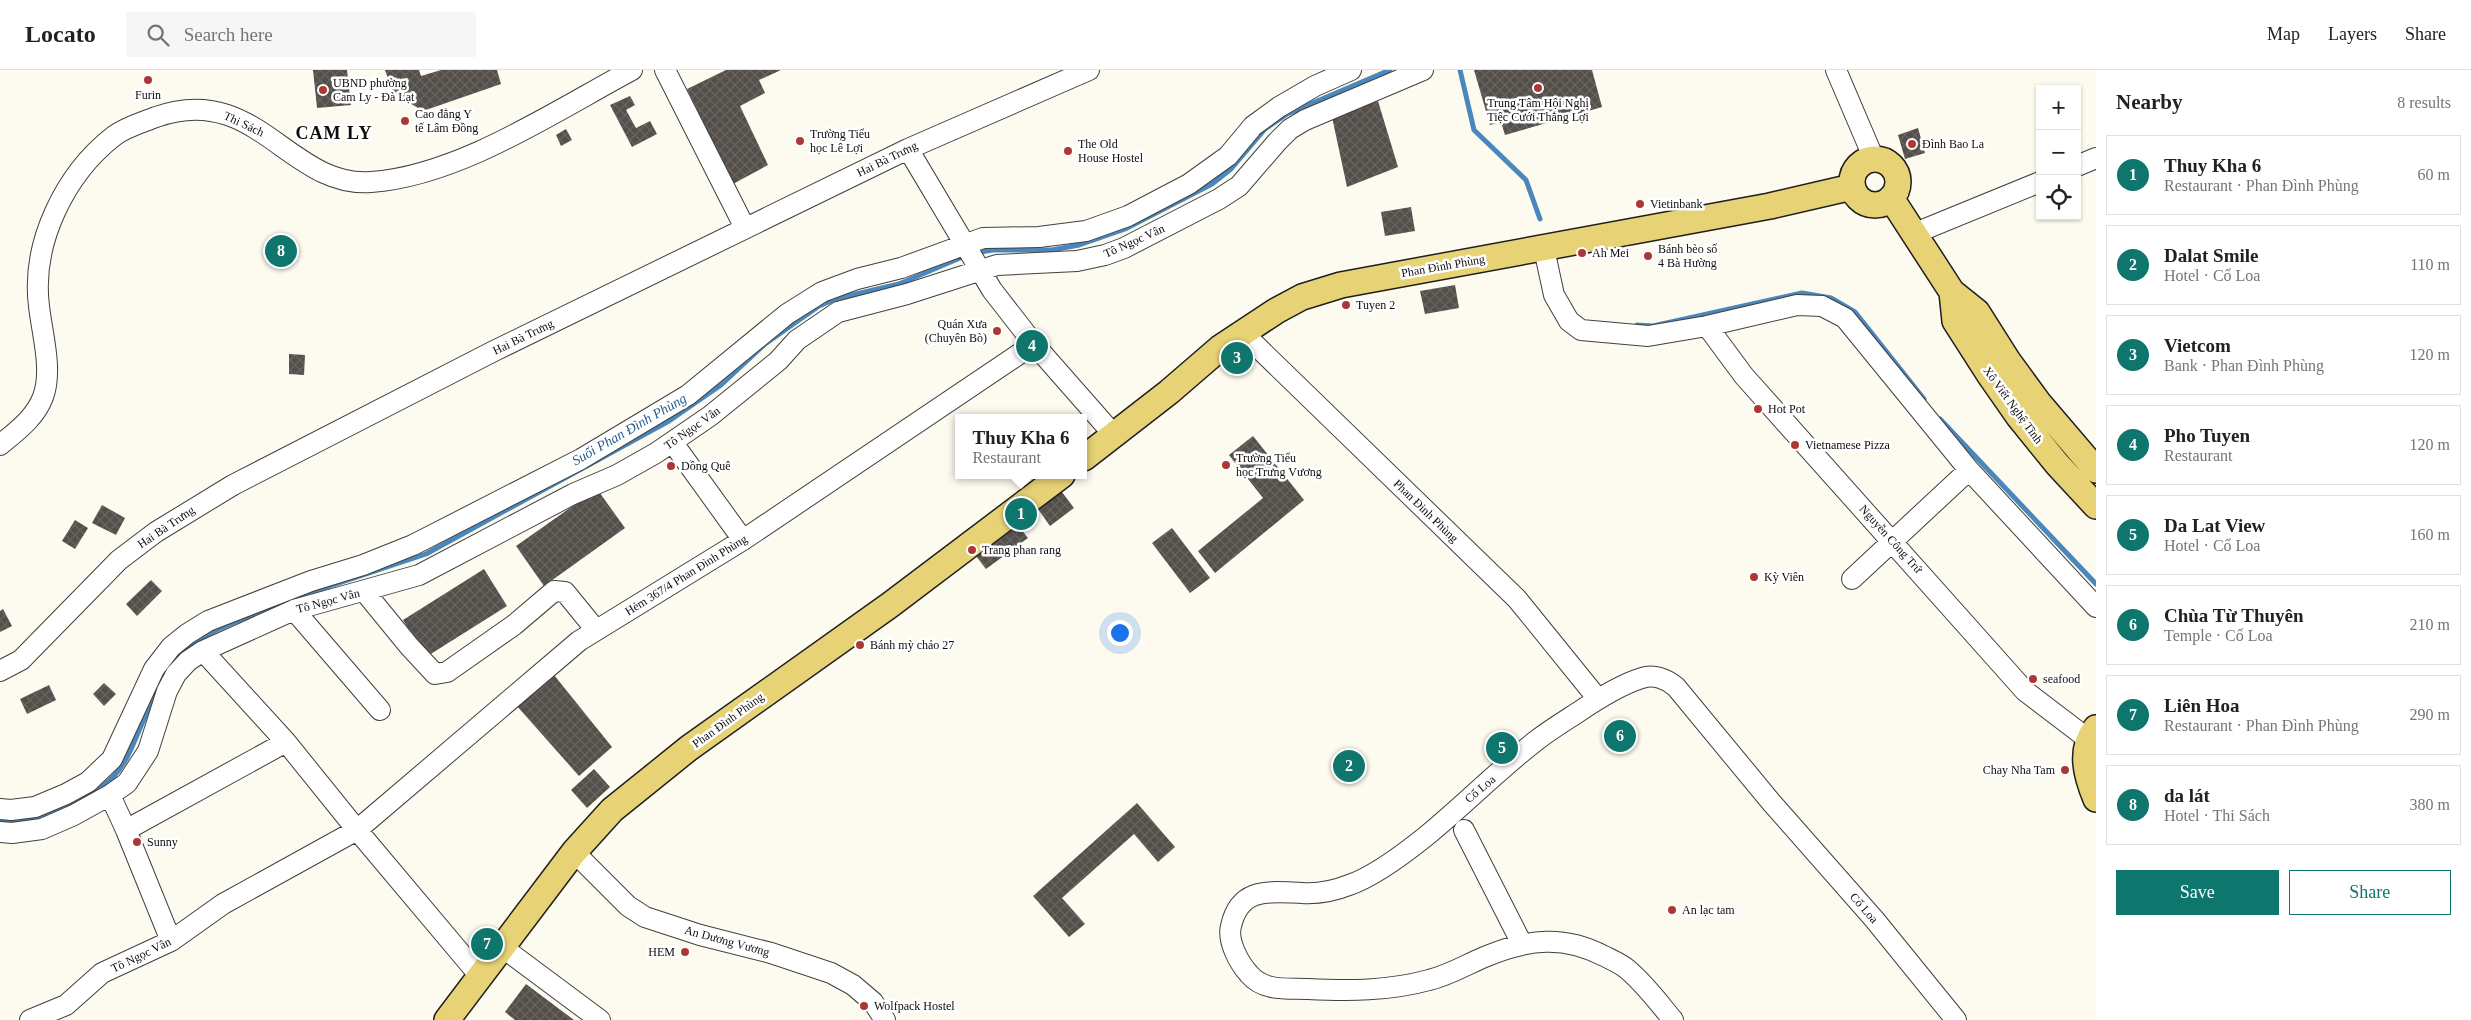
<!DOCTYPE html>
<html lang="en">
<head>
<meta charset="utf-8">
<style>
	:root { --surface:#fff; --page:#f6f6f6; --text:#202124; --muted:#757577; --line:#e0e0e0; --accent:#0f766e }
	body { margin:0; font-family:"Times New Roman",serif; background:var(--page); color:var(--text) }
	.controls { position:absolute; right:15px; top:15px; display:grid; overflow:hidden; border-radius:0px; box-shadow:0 1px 4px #0004 }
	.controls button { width:45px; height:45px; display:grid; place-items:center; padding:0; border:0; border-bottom:1px solid var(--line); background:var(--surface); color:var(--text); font:25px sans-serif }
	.you { position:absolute; left:1119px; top:562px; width:18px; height:18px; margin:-12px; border:4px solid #fff; border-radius:50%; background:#1a73e8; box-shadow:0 0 0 8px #1a73e833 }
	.badge { display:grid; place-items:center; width:32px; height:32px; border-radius:50%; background:var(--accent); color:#fff; font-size:16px; font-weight:700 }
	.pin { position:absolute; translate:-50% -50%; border:2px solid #fff; box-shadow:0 1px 5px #0006 }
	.popup { position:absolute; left:955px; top:344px; width:132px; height:65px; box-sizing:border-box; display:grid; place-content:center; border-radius:0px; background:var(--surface); filter:drop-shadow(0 1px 4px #0005); font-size:16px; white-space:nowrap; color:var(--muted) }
	.popup b { font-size:19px; color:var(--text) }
	.popup::after { content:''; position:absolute; left:50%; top:100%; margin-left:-10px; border:10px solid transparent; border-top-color:var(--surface) }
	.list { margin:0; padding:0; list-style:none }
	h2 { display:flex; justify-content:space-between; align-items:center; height:65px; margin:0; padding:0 20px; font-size:21px }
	h2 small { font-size:16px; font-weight:400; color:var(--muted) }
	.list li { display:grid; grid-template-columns:32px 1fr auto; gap:15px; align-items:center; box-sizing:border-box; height:80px; margin:0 10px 10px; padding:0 10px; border:1px solid var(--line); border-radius:0px }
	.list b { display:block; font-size:19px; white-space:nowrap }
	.list p { margin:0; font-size:16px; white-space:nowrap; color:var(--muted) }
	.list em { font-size:16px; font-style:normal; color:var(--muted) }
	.actions { display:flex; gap:10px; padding:15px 20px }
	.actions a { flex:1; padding:11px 0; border:1px solid var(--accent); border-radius:0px; text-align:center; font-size:18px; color:var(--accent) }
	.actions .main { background:var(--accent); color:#fff }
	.icon { flex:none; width:28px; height:28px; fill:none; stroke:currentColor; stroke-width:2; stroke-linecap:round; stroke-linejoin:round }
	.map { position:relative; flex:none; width:2096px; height:950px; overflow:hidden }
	header { display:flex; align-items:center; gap:30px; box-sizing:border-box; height:70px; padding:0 25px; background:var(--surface); border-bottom:1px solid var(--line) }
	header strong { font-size:24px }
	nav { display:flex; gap:28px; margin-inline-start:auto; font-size:18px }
	.search { width:350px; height:45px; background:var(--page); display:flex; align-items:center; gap:12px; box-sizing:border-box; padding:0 18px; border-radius:0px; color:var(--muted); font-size:19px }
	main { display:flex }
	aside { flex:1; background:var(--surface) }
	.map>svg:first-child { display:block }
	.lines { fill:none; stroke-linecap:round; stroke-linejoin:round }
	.stream { stroke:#4a87bc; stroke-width:5 }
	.building { fill:url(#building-cross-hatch) }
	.minor-casing { stroke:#404040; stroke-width:22 }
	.major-casing { stroke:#1e1e1e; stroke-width:28 }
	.minor { stroke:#fff; stroke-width:20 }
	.major { stroke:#e7d275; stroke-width:25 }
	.poi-dot { fill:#ab3837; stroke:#fff; stroke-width:2 }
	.labels { text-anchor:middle; stroke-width:5; stroke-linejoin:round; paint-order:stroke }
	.poi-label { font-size:12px; fill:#0d0d0d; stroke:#fff; text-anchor:start }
	.street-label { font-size:12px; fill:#0d0d0d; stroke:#fff }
	.water-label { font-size:14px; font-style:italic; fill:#265b8e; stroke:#fff }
	.district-label { font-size:18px; font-weight:bold; letter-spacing:1px; fill:#0d0d0d; stroke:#fff }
</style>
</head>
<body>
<header>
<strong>Locato</strong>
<div class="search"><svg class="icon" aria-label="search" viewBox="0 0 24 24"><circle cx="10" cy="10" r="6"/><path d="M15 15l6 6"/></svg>Search here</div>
<nav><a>Map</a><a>Layers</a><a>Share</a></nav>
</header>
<main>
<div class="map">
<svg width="2096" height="950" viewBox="0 0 2096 950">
	<defs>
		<pattern id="building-cross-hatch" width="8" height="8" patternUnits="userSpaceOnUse" patternTransform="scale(1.25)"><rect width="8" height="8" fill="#544f4b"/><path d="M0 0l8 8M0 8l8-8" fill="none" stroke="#686460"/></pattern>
	</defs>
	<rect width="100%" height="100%" fill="#fdfbef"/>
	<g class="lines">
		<!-- stream -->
		<path class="stream" d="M1460,0l14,60 52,50 14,39
			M975,183l17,-3h60l27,-5 46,-16 87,-45 19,-15 34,-40 22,-15 103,-44
			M1637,255l16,1 149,-33 29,5 24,14 69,87
			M1940,349l156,165
			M297,527l129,-43 243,-133 52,-36 44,-41 54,-38 16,-7 64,-15 68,-29
			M0,750c37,2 88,-17 114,-44 14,-15 22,-39 30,-57 9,-21 17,-48 34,-64 25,-23 60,-34 90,-47"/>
	</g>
	<!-- building -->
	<path class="building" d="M313,0h34l4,35 -34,3z
		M385,0h34l2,6 20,-6h56l4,14 -78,27 -30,-18z
		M726,0h55l-22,10 6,13 -25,13 28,59 -35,19 -46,-95z
		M1474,0h118l10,37 -97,28 -4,-13 -11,3z
		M630,26l5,9 -9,5 10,18 14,-7 7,13 -25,13 -22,-42z
		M1378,31l20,66 -51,20 -15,-70z
		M1918,58l7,25 -20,6 -7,-24z
		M566,59l6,11 -11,6 -5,-11z
		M1411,137l4,24 -30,5 -4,-24z
		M1455,215l4,23 -34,6 -5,-23z
		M289,284l16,1 -1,20 -15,-1z
		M1253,366l51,64 -89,73 -17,-22 65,-53 -34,-43z
		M597,419l28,39 -81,58 -28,-40z
		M1062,422l12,16 -24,18 -12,-17z
		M102,435l23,13 -9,17 -24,-12z
		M75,450l13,8 -13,21 -13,-8z
		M1018,455l10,13 -42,31 -10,-13z
		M1172,458l38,50 -20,15 -38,-50z
		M484,499l23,37 -81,51 -23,-37z
		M151,510l11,11 -25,25 -11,-12z
		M3,539l9,17 -12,6v-21z
		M554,605l58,72 -33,29 -63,-71z
		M104,613l12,11 -12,12 -11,-12z
		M49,615l7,15 -29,14 -7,-15z
		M594,699l16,18 -23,21 -16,-18z
		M1137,733l38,44 -17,15 -24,-28 -72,64 23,26 -16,13 -36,-41z
		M526,914l48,36h-59l-10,-8z"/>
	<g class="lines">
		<defs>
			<path id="minor" d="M665,0l80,158
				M1836,0l38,89
				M908,79l84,141 42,54 79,90
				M2077,96l19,-8
				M1913,164l127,-52
				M1544,179l10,46 15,26 12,9 67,6 59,-10 90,-21 25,1 23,12 124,152 127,137
				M1707,256l37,50 281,315 63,48
				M1243,263l274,266 81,100
				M673,373l70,97
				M0,375c17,-14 35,-27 43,-48 10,-27 -1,-63 -4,-91 -8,-63 26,-132 75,-170 12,-9 27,-13 42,-19 100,-36 133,71 215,65 88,-6 184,-71 261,-112
				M1852,509l117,-109
				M364,521l45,55 26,28 12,-2 67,-47 40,-34 11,1 31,38
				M294,540l86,100
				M203,581l83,91 71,88 122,145
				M0,601l21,-11 98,-100 37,-28 77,-47 261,-134 414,-202 181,-79
				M110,725l16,35 160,-88
				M0,739l11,1 24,-3 31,-13 22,-12 24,-23 42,-90 17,-22 16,-13 21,-13 103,-40 52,-16 50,-20 168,-86 107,-64 99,-81 35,-22 35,-13 44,-11 82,-30 56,-1 47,-6 42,-15 61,-32 39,-28 25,-30 26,-19 36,-21 36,-16
				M126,760l45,111
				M1464,760l58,114
				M0,762l12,1 30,-4 32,-14 36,-20 17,-12 21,-32 19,-60 9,-17 12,-13 15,-10 91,-41 125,-35 154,-81 44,-19 39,-22 54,-37 68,-55 19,-21 41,-28 69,-18 90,-29 80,-4 28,-6 19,-7 95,-49 20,-13 38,-44 13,-13 15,-9 118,-50
				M574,782l54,54 17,11 55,18 71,18 60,20 22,12 20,17 12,18
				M502,877l98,73
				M30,950l36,-15 36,-32 69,-32 52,-37 134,-74 222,-189 164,-101 291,-196
				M1673,950c-14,-17 -28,-36 -46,-51 -6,-5 -15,-9 -23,-13 -40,-21 -76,-17 -117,0 -20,8 -37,19 -58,24 -40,11 -80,11 -121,9 -21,-1 -44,3 -59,-15 -10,-11 -22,-33 -18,-48 9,-40 39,-34 71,-33 16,1 32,-2 47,-8 24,-8 56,-32 76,-48 38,-31 73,-67 112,-97 13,-10 26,-18 40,-27 19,-13 42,-28 65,-35 12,-4 25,1 34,9l95,115 103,117 82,101"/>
			<path id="major" d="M1852 112a23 23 0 1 1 46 0a23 23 0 1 1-46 0Z
				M1891,128l61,94 25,20 31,49 30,41 58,68
				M1952,222l3,29 34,53 30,43 38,47 39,42
				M1084,388l85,-66 51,-44 56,-37 26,-14 39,-12 429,-79 82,-19
				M2096,658c-17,22 -10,47 0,71
				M447,950l127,-168 38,-42 77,-62 201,-143 172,-130"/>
		</defs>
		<!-- minor casing -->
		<use href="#minor" class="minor-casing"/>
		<!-- major casing -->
		<use href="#major" class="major-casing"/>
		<!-- minor -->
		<use href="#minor" class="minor"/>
		<!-- major -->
		<use href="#major" class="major"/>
	</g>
	<!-- markers -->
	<g class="poi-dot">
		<circle cx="148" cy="10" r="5"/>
		<circle cx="1538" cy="18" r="5"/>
		<circle cx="323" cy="20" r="5"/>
		<circle cx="405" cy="51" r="5"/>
		<circle cx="800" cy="71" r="5"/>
		<circle cx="1912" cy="74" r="5"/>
		<circle cx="1068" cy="81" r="5"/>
		<circle cx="1640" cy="134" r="5"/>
		<circle cx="1582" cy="183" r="5"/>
		<circle cx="1648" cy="186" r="5"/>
		<circle cx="1346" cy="235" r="5"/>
		<circle cx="997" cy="261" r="5"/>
		<circle cx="1758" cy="339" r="5"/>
		<circle cx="1795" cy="375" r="5"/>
		<circle cx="1226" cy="395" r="5"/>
		<circle cx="671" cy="396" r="5"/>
		<circle cx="972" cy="480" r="5"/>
		<circle cx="1754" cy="507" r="5"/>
		<circle cx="860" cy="575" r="5"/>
		<circle cx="2033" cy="609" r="5"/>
		<circle cx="2065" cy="700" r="5"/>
		<circle cx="137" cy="772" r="5"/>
		<circle cx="1672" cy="840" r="5"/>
		<circle cx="685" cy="882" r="5"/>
		<circle cx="864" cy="936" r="5"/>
	</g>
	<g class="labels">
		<!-- poi labels -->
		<g class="poi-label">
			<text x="333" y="17">UBND phường<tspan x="333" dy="14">Cam Ly - Đà Lạt</tspan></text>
			<text x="148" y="29" text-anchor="middle">Furin</text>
			<text x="1538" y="37" text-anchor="middle">Trung Tâm Hội Nghị<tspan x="1538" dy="14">Tiệc Cưới Thắng Lợi</tspan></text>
			<text x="415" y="48">Cao đẳng Y<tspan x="415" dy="14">tế Lâm Đồng</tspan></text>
			<text x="810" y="68">Trường Tiểu<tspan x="810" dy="14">học Lê Lợi</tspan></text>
			<text x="1078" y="78">The Old<tspan x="1078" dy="14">House Hostel</tspan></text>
			<text x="1922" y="78">Đình Bao La</text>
			<text x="1650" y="138">Vietinbank</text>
			<text x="1658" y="183">Bánh bèo số<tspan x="1658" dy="14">4 Bà Hường</tspan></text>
			<text x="1592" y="187">Ah Mei</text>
			<text x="1356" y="239">Tuyen 2</text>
			<text x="987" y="258" text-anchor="end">Quán Xưa<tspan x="987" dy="14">(Chuyên Bò)</tspan></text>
			<text x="1768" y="343">Hot Pot</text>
			<text x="1805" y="379">Vietnamese Pizza</text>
			<text x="1236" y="392">Trường Tiểu<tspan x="1236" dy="14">học Trưng Vương</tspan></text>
			<text x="681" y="400">Dồng Quê</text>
			<text x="982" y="484">Trang phan rang</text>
			<text x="1764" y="511">Kỳ Viên</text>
			<text x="870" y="579">Bánh mỳ chảo 27</text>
			<text x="2043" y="613">seafood</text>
			<text x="2055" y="704" text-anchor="end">Chay Nha Tam</text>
			<text x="147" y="776">Sunny</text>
			<text x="1682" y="844">An lạc tam</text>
			<text x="675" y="886" text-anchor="end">HEM</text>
			<text x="874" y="940">Wolfpack Hostel</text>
		</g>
		<!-- street labels -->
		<g class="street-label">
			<text transform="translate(244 54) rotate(25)" y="4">Thi Sách</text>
			<text transform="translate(887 89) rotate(-26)" y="4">Hai Bà Trưng</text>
			<text transform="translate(1134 171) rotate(-24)" y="4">Tô Ngọc Vân</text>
			<text transform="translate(1443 196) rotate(-10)" y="4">Phan Đình Phùng</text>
			<text transform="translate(523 267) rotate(-26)" y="4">Hai Bà Trưng</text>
			<text transform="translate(2013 335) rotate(54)" y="4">Xô Viết Nghệ Tĩnh</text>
			<text transform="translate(692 358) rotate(-35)" y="4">Tô Ngọc Vân</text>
			<text transform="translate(1426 441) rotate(44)" y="4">Phan Đinh Phùng</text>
			<text transform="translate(166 457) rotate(-34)" y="4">Hai Bà Trưng</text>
			<text transform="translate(1891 469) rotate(48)" y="4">Nguyễn Công Trứ</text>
			<text transform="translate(686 505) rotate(-32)" y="4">Hẻm 367/4 Phan Đình Phùng</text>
			<text transform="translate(328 531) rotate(-15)" y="4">Tô Ngọc Vân</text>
			<text transform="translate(728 650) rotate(-36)" y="4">Phan Đình Phùng</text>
			<text transform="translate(1480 719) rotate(-40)" y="4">Cổ Loa</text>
			<text transform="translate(1864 838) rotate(49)" y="4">Cổ Loa</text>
			<text transform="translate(727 871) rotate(15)" y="4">An Dương Vương</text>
			<text transform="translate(141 885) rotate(-26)" y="4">Tô Ngọc Vân</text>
		</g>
		<!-- water labels -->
		<g class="water-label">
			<text transform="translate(629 359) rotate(-30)" y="5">Suối Phan Đình Phùng</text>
		</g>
		<!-- district labels -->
		<g class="district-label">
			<text x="334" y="69">CAM LY</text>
		</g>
	</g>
</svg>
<div class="controls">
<button>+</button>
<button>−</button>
<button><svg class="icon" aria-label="locate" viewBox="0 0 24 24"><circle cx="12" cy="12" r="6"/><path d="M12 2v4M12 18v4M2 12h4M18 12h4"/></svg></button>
</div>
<div class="you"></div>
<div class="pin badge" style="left:1021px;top:444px">1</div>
<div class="popup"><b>Thuy Kha 6</b>Restaurant</div>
<div class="pin badge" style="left:1349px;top:696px">2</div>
<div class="pin badge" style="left:1237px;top:288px">3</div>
<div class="pin badge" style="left:1032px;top:276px">4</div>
<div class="pin badge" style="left:1502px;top:678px">5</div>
<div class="pin badge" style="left:1620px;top:666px">6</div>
<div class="pin badge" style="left:487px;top:874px">7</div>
<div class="pin badge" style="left:281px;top:181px">8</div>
</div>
<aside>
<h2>Nearby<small>8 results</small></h2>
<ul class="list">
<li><span class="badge">1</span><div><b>Thuy Kha 6</b><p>Restaurant · Phan Đình Phùng</p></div><em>60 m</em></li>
<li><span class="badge">2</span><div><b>Dalat Smile</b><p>Hotel · Cổ Loa</p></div><em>110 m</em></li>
<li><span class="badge">3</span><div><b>Vietcom</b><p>Bank · Phan Đình Phùng</p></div><em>120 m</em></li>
<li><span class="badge">4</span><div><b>Pho Tuyen</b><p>Restaurant</p></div><em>120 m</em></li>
<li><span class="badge">5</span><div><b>Da Lat View</b><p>Hotel · Cổ Loa</p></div><em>160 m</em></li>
<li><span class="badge">6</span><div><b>Chùa Từ Thuyên</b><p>Temple · Cổ Loa</p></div><em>210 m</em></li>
<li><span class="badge">7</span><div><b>Liên Hoa</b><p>Restaurant · Phan Đình Phùng</p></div><em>290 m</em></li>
<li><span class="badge">8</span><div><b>da lát</b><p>Hotel · Thi Sách</p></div><em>380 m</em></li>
</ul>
<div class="actions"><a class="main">Save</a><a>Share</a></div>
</aside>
</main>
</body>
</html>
